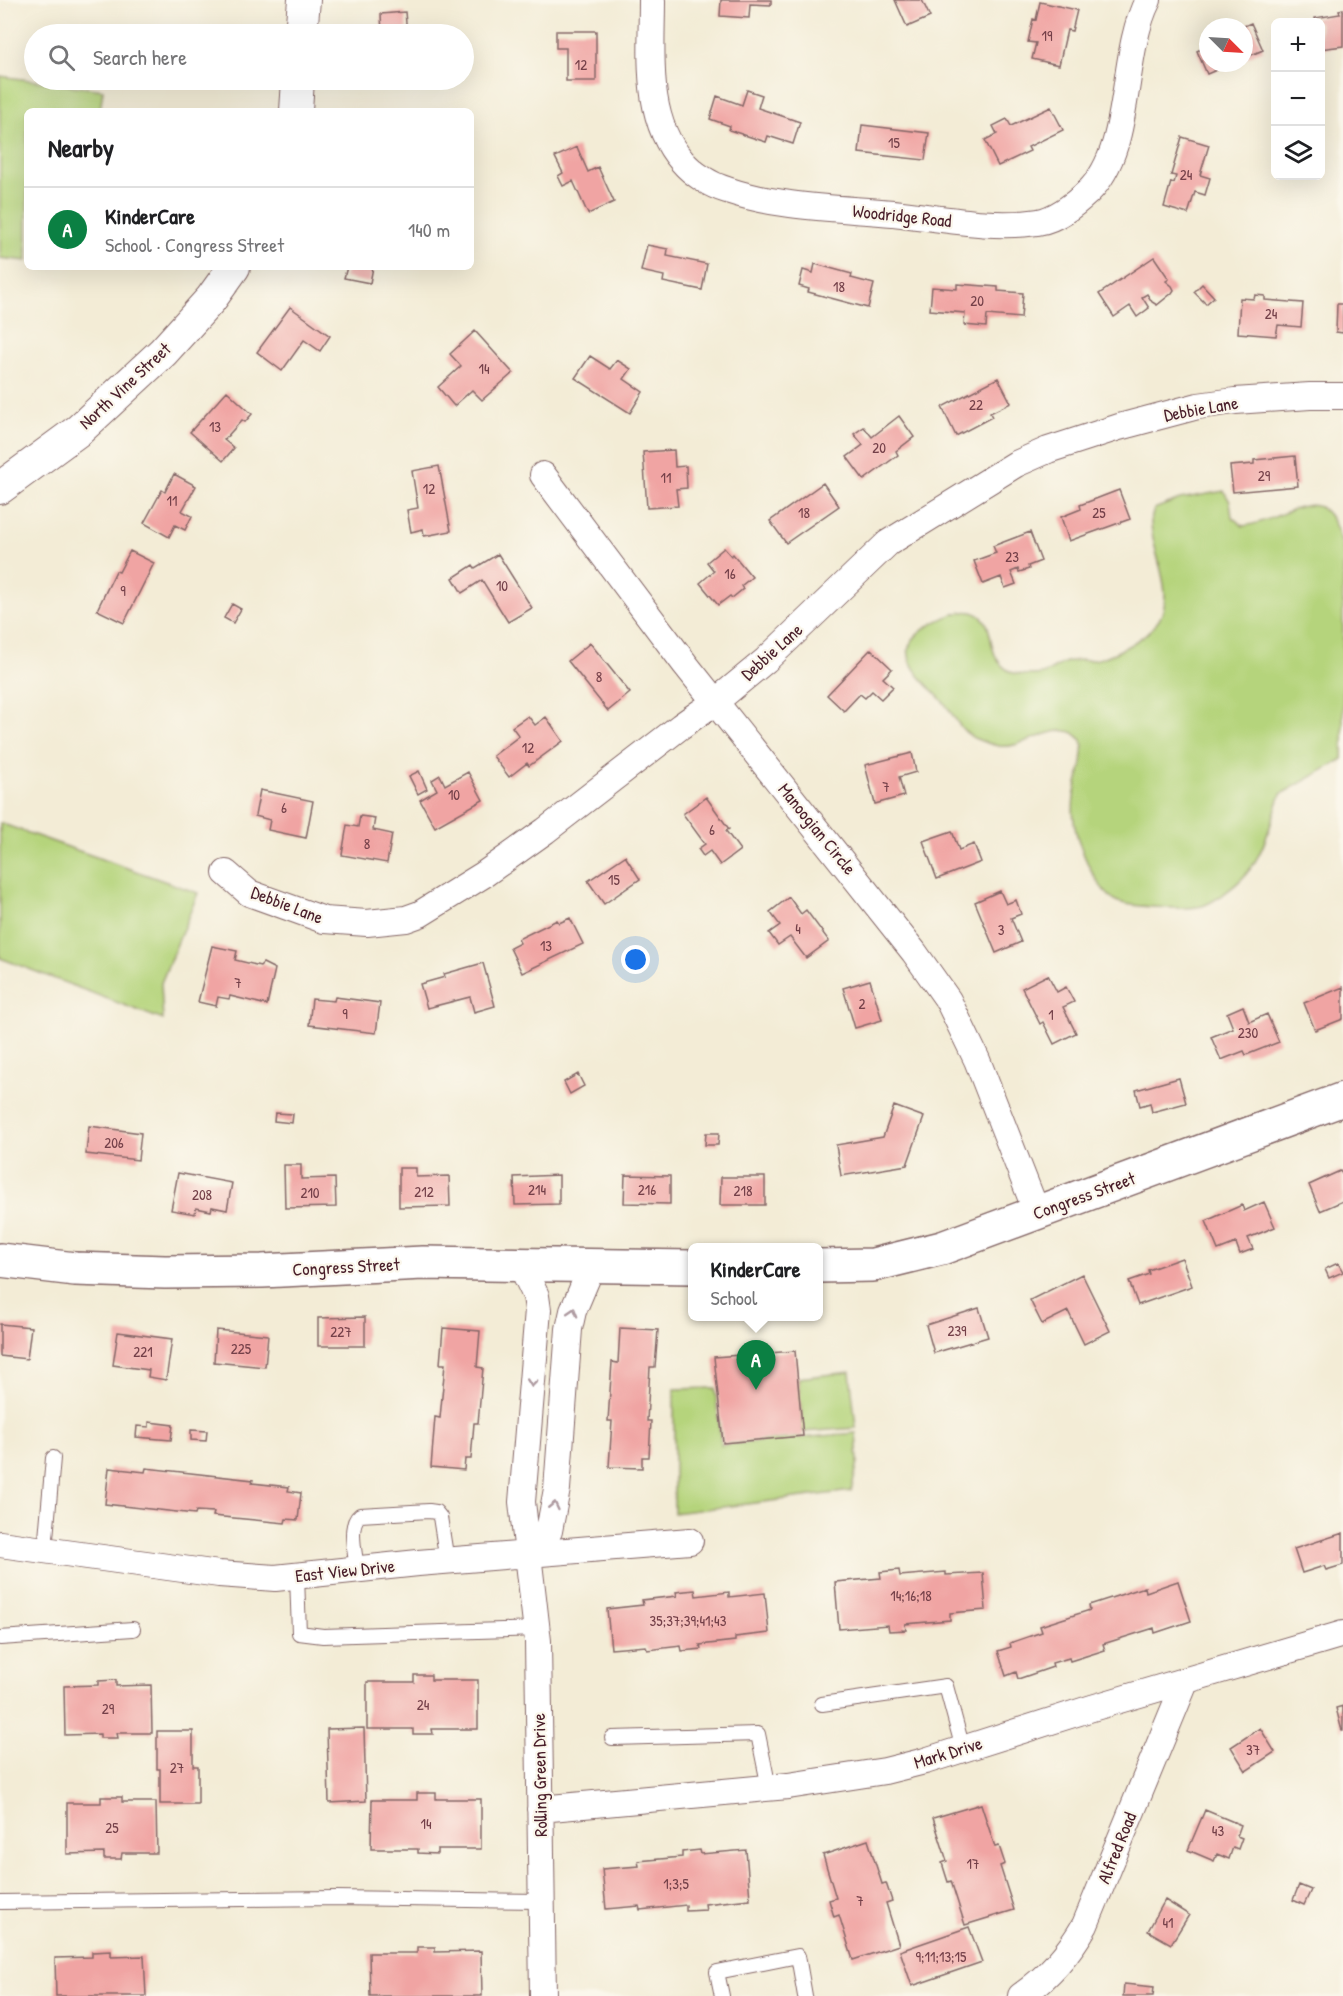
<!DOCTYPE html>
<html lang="en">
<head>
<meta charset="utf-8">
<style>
	:root { --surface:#fff; --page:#f2f2f2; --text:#202124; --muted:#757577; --line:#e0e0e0; --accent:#0b8043 }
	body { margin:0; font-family:"Patrick Hand",sans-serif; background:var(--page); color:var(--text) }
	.controls { position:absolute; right:18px; top:18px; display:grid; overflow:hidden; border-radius:9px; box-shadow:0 6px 24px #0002 }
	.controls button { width:54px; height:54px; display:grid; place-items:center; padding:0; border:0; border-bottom:2px solid var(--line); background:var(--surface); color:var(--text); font:30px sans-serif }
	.compass { position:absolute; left:1199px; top:18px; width:54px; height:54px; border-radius:50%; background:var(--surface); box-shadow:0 6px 24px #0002; rotate:114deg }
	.you { position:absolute; left:636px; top:960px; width:21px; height:21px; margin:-15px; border:4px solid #fff; border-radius:50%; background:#1a73e8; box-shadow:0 0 0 9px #1a73e833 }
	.badge { display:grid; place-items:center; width:39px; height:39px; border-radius:50%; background:var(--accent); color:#fff; font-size:20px; font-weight:700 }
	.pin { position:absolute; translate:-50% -50px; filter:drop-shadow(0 2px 3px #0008) }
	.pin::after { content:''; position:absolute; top:32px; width:21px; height:18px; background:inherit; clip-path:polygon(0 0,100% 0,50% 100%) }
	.popup { position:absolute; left:688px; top:1243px; width:135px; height:78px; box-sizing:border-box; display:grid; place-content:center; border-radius:9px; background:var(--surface); filter:drop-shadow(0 2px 4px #0005); font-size:20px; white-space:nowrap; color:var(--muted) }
	.popup b { font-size:22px; color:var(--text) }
	.popup::after { content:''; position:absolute; left:50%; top:100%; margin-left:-12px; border:12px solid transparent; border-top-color:var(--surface) }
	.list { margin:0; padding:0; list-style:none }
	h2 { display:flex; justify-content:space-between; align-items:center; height:78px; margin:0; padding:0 24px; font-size:26px }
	h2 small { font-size:20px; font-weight:400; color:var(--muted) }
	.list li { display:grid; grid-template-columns:39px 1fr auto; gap:18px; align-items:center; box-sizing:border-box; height:84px; padding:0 24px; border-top:2px solid var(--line) }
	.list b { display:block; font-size:22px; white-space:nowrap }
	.list p { margin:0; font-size:20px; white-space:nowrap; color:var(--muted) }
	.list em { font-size:20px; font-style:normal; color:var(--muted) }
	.icon { flex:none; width:33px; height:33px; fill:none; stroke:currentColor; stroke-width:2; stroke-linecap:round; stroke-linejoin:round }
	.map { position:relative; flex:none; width:1343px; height:1996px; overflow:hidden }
	.search { position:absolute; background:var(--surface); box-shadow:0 6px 24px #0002; left:24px; top:24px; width:450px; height:66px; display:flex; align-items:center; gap:15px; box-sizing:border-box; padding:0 21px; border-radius:33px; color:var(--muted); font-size:22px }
	.panel { position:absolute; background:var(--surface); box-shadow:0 6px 24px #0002; left:24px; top:108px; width:450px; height:162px; border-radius:9px }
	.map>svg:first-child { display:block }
	.green { fill:#b5d47b; stroke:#807a53; stroke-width:1.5 }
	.building { fill:#f0a4a3 }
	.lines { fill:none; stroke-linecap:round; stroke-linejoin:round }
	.service-casing { stroke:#856767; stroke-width:16 }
	.minor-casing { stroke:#856767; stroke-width:28 }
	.tertiary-casing { stroke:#856767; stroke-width:34 }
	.secondary-casing { stroke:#856767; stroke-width:36 }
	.service { stroke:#fff; stroke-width:14 }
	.minor { stroke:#fff; stroke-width:26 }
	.tertiary { stroke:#fff; stroke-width:32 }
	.secondary { stroke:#fff; stroke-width:33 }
	.oneway { stroke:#ae9aa0 }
	.labels { text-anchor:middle; stroke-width:4.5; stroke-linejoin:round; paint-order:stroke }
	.number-label { font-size:15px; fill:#744049 }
	.street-label { font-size:18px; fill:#4a1f2b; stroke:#fbf7ec }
</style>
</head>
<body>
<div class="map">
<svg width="1343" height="1996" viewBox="0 0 1343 1996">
	<rect width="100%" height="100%" fill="#fbf7ec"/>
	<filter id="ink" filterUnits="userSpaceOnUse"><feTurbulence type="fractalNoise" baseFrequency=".0167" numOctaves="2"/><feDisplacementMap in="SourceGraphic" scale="12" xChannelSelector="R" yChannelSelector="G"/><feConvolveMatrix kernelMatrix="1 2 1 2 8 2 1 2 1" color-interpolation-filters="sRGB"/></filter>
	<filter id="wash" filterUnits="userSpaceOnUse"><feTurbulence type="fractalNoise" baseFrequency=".008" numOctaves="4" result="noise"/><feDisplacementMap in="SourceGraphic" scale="24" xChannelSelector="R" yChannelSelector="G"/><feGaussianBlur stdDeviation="1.35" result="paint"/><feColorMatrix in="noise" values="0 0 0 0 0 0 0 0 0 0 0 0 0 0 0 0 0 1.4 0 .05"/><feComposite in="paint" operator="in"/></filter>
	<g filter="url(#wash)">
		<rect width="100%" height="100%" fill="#f3ecd6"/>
		<!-- green -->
		<path class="green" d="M0,76l103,14 -3,21h-73v150l-27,-3z
			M1224,491l6,11 2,15 11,9c47,-5 81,-56 100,23v210l-62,35c-10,26 -16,59 -35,80 -9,11 -31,28 -44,32 -14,4 -74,1 -86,-5 -18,-10 -32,-44 -38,-62 -4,-13 -6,-27 -4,-41 3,-21 12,-36 8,-58 -3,-2 -7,-7 -11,-8 -20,-7 -49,17 -71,14 -7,-1 -19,-5 -26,-8 -14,-7 -20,-23 -29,-34 -9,-11 -20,-20 -28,-31 -5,-7 -10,-16 -8,-25 2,-17 47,-40 63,-36 29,8 8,44 39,60 7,3 24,4 31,2 9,-2 16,-10 25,-12 10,-3 21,-1 31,-3 19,-5 50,-22 61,-39 17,-28 -8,-69 -8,-98 0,-4 2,-9 3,-13l26,-10z
			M0,823l198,70 -37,90 2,37 -163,-62z
			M850,1372l6,56 -53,4 -5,-54z
			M715,1388l6,57 135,-12 2,29 -7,29 -177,22v-124z"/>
		<g id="blocks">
			<!-- building -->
			<path class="building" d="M721,0h50v5l-21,-1 -1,14 -29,-2z
				M895,0h27l8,17 -23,10z
				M1040,2l37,8 -5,21 -5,-1 -8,35 -27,-6 4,-16 -8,-1 5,-23 3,1z
				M1343,9v37l-23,3v-27h-4l-1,-4 25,-4 -1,-4z
				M405,12l2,22h-25l-1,-20z
				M1251,23l12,27 -19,8v-32z
				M556,31h40v50h-30v-33h-10z
				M1208,46v17h25l-26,11 -10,-23z
				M747,90l15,5 -4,13 42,14 -7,22 -25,-8 -2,6 -37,-12 1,-4 -20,-7 7,-23 25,9z
				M1051,107l12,23 -35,17 2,4 -32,15 -13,-26 12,-6 -4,-8 14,-7 4,7z
				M862,125l67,8 -4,27 -66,-7z
				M1182,137l27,8 -9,30 10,3 -5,17 -10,-3 -7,22 -24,-7 7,-25 3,1 2,-7 -5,-1z
				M577,147l11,25 10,-5 16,35 -26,12 -15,-33 -10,5 -5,-10 5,-3 -8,-16z
				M647,245l21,4 -1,7 40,8 -5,26 -39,-8 1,-6 -23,-5z
				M1154,257l15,22 -3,2 6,5 2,4 -2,3 -15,12 -5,-3 -5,-8 -5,3 7,11 -12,9 -7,-11 -16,11 -15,-23z
				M815,264l37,10 -1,4 23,6 -6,24 -60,-16 1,-3 -10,-3 4,-16 10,3z
				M347,267h26l-3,16 -26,-5z
				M957,284l41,3v4l25,2 -2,25 -34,-3 -1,12 -22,-2 1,-12 -35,-3 2,-23 25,2z
				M1202,284l12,13 -8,7 -12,-12z
				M1255,295l10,1v4l38,3 -2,24 -23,-2 -2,11 -38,-3 2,-35 14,1z
				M1337,304h6v29l-7,-1z
				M290,307l40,29 -10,15 -16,-11 -22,31 -25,-19z
				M475,331l38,42 -31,27 -10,-10 -18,16 -16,-19 23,-21 -11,-12z
				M590,356l20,13 7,-9 14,9 -7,10 19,13 -13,21 -55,-35z
				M998,378l13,25 -21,10 2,4 -36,19 -14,-29z
				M227,391l25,23 -7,8 -3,-2 -18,20 10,8 -11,13 -33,-29z
				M899,416l15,21 -18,14 2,4 -34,25 -17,-23 16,-12 -9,-11 10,-7 8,10z
				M674,450l1,17 11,-1 1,22 -11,1 2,17 -31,2 -4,-56z
				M1295,456l3,30 -65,6 -3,-26 24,-2v-4z
				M439,466l12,65 -27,5 -1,-7 -12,3 -4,-22 11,-2 -6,-37z
				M174,474l22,12 -14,25 10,5 -7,14 -10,-5 -6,12 -25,-14 18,-33 3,2z
				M823,483l16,23 -53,37 -16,-22z
				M1119,490l11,29 -61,22 -8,-24 20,-8 -1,-4z
				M1030,532l11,29 -13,5 1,3 -10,3 -1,-3 -7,3 5,12 -11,4 -4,-11 -18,7 -9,-23 22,-8 -3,-7z
				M724,548l7,8 2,-2 19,23 -11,9 2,3 -11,9 -2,-2 -12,9 -18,-22 14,-12 -7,-9z
				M130,551l24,12 -30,60 -27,-13 19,-39 3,1z
				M498,554l34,54 -24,14 -26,-42 -20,13 -9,-15 20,-13 2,3z
				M232,604l9,5 -8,14 -9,-5z
				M590,643l40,50 -22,18 -40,-50z
				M871,649l21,20 -9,9 10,9 -12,12 -9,-8 -7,7 -5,-4 -16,17 -17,-16z
				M528,716l7,9 11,-8 17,24 -34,25 -2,-3 -18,14 -16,-21 26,-20 -7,-9z
				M912,753l4,19 -17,5 5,19 -29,8 -10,-39z
				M419,771l8,18 -9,5 -9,-18z
				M468,772l15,28 -48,27 -15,-27 17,-10 -5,-10 8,-5 5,10z
				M260,790l53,11 -7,37 -38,-8 2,-10 -15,-4z
				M706,797l23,32 -3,2 14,19 -20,15 -10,-14 -7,5 -5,-7 7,-5 -22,-30z
				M360,816l15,2 -2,12 19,4 -5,29 -45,-8 5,-30 11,2z
				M952,831l7,19 15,-6 7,18 -44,17 -14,-38z
				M625,856l15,23 -36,25 -16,-23z
				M1000,891l6,13 10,-4 5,14 -10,4 10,24 -25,11 -21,-51z
				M789,897l12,17 5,-4 23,31 -23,17 -16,-21 -12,8 -9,-12 11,-8 -10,-13z
				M570,918l13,26 -61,29 -12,-25 10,-5 -2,-4 39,-19 2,3z
				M212,946l25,5 -2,9 25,6 3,-3 12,6 -8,36 -37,-9 -1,3 -11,-2 -2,9 -18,-4z
				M483,963l12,43 -21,6 -4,-15 -43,11 -7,-24 25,-7 -1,-3z
				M1048,975l9,17 9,-5 8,15 -11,5 13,26 -22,11 -11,-22 -3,2 -18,-36z
				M870,980l12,40 -27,8 -12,-40z
				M1343,987v32l-28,11 -11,-27z
				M335,997l45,6 -4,30 -67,-8 3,-26 22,2z
				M1243,1006l6,16 18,-8 12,28 -33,13 -2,-4 -23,9 -10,-23 22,-9 -6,-15z
				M578,1074l6,12 -14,8 -6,-12z
				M1179,1078l7,25 -34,9 -2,-9 -10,3 -4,-16z
				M894,1106l30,11 -17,48 -66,11 -5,-31 47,-8z
				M275,1113l18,1 -1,9 -18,-2z
				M89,1126l52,7 -3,27 -52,-6z
				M706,1133h13l-1,12h-13z
				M284,1165h17v14l34,-1 1,29 -51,1z
				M399,1168h17v9l33,-1 1,30 -51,1z
				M1340,1171l3,4v26l-23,10 -11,-26z
				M178,1173l54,10 -5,27 -15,-3 -1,4 -15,-3 -1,6 -24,-4z
				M559,1175v29l-44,1 -1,-28z
				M625,1175l45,1v28l-46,-1z
				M721,1177h44v28h-45z
				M1264,1202l11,25 -27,11 5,11 -13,5 -4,-11 -18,7 -12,-29 36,-16 2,6z
				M1182,1258l10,28 -54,19 -9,-24 20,-7 -1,-4z
				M1338,1263l5,9 -14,6 -4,-9z
				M1082,1274l28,57 -26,13 -16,-33 -26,13 -12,-24z
				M979,1308l9,29 -54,16 -8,-28z
				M365,1317v29h-47v-28z
				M0,1324l31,3 -4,32 -27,-3z
				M443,1328l37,3 -3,36 6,1 -5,55h-4l-3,36h-6l-1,11 -33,-3 4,-50 5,1 5,-54h-5z
				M620,1328l38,2 -3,37h-5l-3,54h4l-2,36h-7v11l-33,-1 3,-46h-4l4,-59 6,1z
				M216,1330l52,5 -3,32 -51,-5z
				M118,1332l54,7 -6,41 -18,-3 1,-7 -36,-5z
				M795,1351l8,85 -80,7 -9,-86z
				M149,1422l24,3 -2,15 -35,-3 1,-11 12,1z
				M191,1430l16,1 -1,10 -15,-1z
				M109,1468l36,4 1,-4 107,12 -1,3 37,4 -1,4 13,2 -3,27 -12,-1 -1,4 -72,-7 1,-4 -18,-1 -1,3 -90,-10z
				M1343,1533v32l-17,5 -2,-4 -22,7 -8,-24z
				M899,1570l1,6 46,-4v3l37,-2 3,37 -36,3v7l-45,4 1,6 -17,1 -1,-6 -49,4 -4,-47 46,-4 -1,-6z
				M1178,1581l13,40 -36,12 -1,-5 -51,16 2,6 -35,11 -1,-3 -17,5 1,4 -35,12 -2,-7 -10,4 -8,-25 13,-4 -1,-4 32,-11 -2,-6 50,-16 -1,-5 56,-18 1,5z
				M695,1590l1,6 33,-4v5l36,-4 4,40 -34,4v4l-35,4 1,4 -19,2 -1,-5 -34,4 -1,-4 -35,3 -4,-40 36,-4 -1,-5 35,-4 -1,-4z
				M414,1675h17v5h47v49h-46l1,5h-20v-5h-46v-47h47z
				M116,1680v6l35,-1 1,48h-35l1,5h-18v-4l-35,1 -1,-49 34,-1v-4z
				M1343,1706v25h-1l-6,-23z
				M364,1728l2,73 -37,2 -2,-74z
				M1260,1728l15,24 -29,19 -15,-24z
				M157,1731h36v35h5v38h-38v-35h-3z
				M417,1793h19v6h45v50h-44v5l-19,-1v-4h-47l1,-49h45z
				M101,1797h21v5h34l1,51h-35l-1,6h-17v-6l-37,1v-51h34z
				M981,1804l14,43 4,-1 6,18 -5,2 14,44 -49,15 -14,-44 -3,1 -6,-19 5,-2 -14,-43z
				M1205,1810l36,15 -4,11 5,2 -4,11 -5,-2 -4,12 -12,-5 -3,7 -26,-11z
				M868,1840l14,44 4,-1 6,18 -6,2 13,42 -46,15 -14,-45 -5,2 -5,-17 7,-2 -13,-43z
				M700,1850l1,4 45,-4 4,49 -45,5 1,6 -20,1v-6l-46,5 -1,-4 -33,3 -4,-40 37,-3 -1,-5 44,-4v-5z
				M1299,1885l12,5 -7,15 -11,-5z
				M1165,1900l24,15 -18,29 -23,-13z
				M969,1927l13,35 -70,24 -12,-35z
				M417,1947h18v5l46,-1 1,45h-112l-1,-43h48z
				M111,1951v6l33,-1 2,40h-90l-1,-38 37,-1v-5z
				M1124,1984l30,3 -1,9h-30z"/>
		</g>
	</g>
	<g filter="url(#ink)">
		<use href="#blocks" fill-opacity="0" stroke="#856767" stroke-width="1.5"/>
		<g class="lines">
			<defs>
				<path id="service" d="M45,1550l8,-92
					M357,1570c-1,-15 -10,-45 3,-55l69,-4 7,1 4,5 7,44
					M297,1576l2,57 24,3 213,-7
					M0,1638l133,-9
					M822,1704l124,-18 17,63
					M612,1738l146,-4 11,54
					M0,1902l336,-4 205,3
					M722,1996l-5,-24 81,-16 7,40"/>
				<path id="minor" d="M652,0c0,54 -8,118 30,161 11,13 28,24 45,29 53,18 111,18 166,23 48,5 97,16 145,9 19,-3 36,-17 50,-30 46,-44 31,-135 60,-192
					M543,475l142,189 229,288 34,48 29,60 60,153
					M226,873l23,20 75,27 43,3 39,-4 14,-5 63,-39 62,-44 136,-105 34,-24 51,-42 122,-117 128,-79 32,-14 71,-23 79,-21 37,-5 75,-5h33
					M521,1265l15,31 2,14 -16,192 16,139 5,355
					M0,1544l219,30 56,4 143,-15 272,-22
					M527,1555l15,-13 7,-11 8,-42 12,-160 4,-18 19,-45
					M540,1809l248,-23 97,-15 40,-10 167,-53 251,-74
					M1021,1996c27,-19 48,-43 64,-71l101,-245"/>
				<path id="tertiary" d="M301,34l3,-34
					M296,111l2,-31
					M0,488l79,-58 84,-78 48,-53 23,-32"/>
				<path id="secondary" d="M0,1260l75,9 90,3 97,-1 161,-8 270,4
					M819,1266l54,-1 69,-17 401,-149"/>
			</defs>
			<!-- service casing -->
			<use href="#service" class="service-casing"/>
			<!-- minor casing -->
			<use href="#minor" class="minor-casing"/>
			<!-- tertiary casing -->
			<use href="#tertiary" class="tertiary-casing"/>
			<!-- secondary casing -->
			<use href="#secondary" class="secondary-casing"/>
			<!-- service -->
			<use href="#service" class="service"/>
			<!-- minor -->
			<use href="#minor" class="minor"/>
			<!-- tertiary -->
			<use href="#tertiary" class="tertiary"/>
			<!-- secondary -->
			<use href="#secondary" class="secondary"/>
		</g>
		<!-- one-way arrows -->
		<defs><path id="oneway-chevron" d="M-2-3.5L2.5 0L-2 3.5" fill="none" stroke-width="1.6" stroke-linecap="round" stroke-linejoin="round" transform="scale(1.5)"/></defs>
		<g class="oneway">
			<use href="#oneway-chevron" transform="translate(573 1312) rotate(-73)"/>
			<use href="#oneway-chevron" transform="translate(532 1383) rotate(96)"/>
			<use href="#oneway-chevron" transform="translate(554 1506) rotate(-77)"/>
		</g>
	</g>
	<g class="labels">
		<!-- number labels -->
		<g class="number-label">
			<text x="1047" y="41">19</text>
			<text x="581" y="70">12</text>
			<text x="894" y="148">15</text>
			<text x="1186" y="180">24</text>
			<text x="839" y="292">18</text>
			<text x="977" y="306">20</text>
			<text x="1271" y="319">24</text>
			<text x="484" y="374">14</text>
			<text x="976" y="410">22</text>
			<text x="215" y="432">13</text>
			<text x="879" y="453">20</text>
			<text x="1264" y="481">29</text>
			<text x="666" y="483">11</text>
			<text x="429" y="494">12</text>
			<text x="172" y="506">11</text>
			<text x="804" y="518">18</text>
			<text x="1099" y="518">25</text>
			<text x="1012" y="562">23</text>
			<text x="730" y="579">16</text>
			<text x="502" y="591">10</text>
			<text x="123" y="596">9</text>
			<text x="599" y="682">8</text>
			<text x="528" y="753">12</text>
			<text x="886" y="792">7</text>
			<text x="454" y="800">10</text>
			<text x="284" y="813">6</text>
			<text x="712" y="835">6</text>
			<text x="367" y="849">8</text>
			<text x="614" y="885">15</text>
			<text x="798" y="934">4</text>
			<text x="1001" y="935">3</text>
			<text x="546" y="951">13</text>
			<text x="238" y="988">7</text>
			<text x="862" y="1009">2</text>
			<text x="345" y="1019">9</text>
			<text x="1051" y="1020">1</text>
			<text x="1248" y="1038">230</text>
			<text x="114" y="1148">206</text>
			<text x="537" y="1195">214</text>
			<text x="647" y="1195">216</text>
			<text x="743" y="1196">218</text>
			<text x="424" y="1197">212</text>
			<text x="310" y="1198">210</text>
			<text x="202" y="1200">208</text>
			<text x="957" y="1336">239</text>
			<text x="341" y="1337">227</text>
			<text x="241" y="1354">225</text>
			<text x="143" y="1357">221</text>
			<text x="911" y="1601">14;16;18</text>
			<text x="688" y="1626">35;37;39;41;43</text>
			<text x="423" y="1710">24</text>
			<text x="108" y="1714">29</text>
			<text x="1253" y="1755">37</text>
			<text x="177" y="1773">27</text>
			<text x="426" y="1829">14</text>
			<text x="112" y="1833">25</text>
			<text x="1218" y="1836">43</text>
			<text x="973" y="1869">17</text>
			<text x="676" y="1889">1;3;5</text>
			<text x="860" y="1906">7</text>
			<text x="1168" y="1928">41</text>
			<text x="941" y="1962">9;11;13;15</text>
		</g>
		<!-- street labels -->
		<g class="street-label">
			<text transform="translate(902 216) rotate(6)" y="6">Woodridge Road</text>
			<text transform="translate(125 386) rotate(-43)" y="6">North Vine Street</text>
			<text transform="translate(1201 409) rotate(-10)" y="6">Debbie Lane</text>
			<text transform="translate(772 652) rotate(-42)" y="6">Debbie Lane</text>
			<text transform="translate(817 829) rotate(51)" y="6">Manoogian Circle</text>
			<text transform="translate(287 905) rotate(21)" y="6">Debbie Lane</text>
			<text transform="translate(1084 1196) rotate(-20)" y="6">Congress Street</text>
			<text transform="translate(346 1267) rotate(-3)" y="6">Congress Street</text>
			<text transform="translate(345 1571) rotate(-6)" y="6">East View Drive</text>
			<text transform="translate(948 1753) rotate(-17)" y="6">Mark Drive</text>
			<text transform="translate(540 1775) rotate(-91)" y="6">Rolling Green Drive</text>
			<text transform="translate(1117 1848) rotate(-68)" y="6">Alfred Road</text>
		</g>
	</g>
</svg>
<div class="controls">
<button>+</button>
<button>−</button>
<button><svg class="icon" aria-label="layers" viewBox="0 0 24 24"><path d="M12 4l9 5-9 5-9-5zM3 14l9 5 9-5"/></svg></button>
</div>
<svg class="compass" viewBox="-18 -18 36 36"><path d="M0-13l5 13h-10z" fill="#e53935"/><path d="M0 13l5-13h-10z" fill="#757577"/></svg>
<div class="you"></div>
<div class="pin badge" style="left:756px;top:1390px">A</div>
<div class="popup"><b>KinderCare</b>School</div>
<div class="search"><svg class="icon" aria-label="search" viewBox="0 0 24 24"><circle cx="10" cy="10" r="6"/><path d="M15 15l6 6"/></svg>Search here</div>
<section class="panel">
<h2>Nearby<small></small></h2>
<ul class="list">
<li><span class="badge">A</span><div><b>KinderCare</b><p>School · Congress Street</p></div><em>140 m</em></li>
</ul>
</section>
</div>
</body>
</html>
